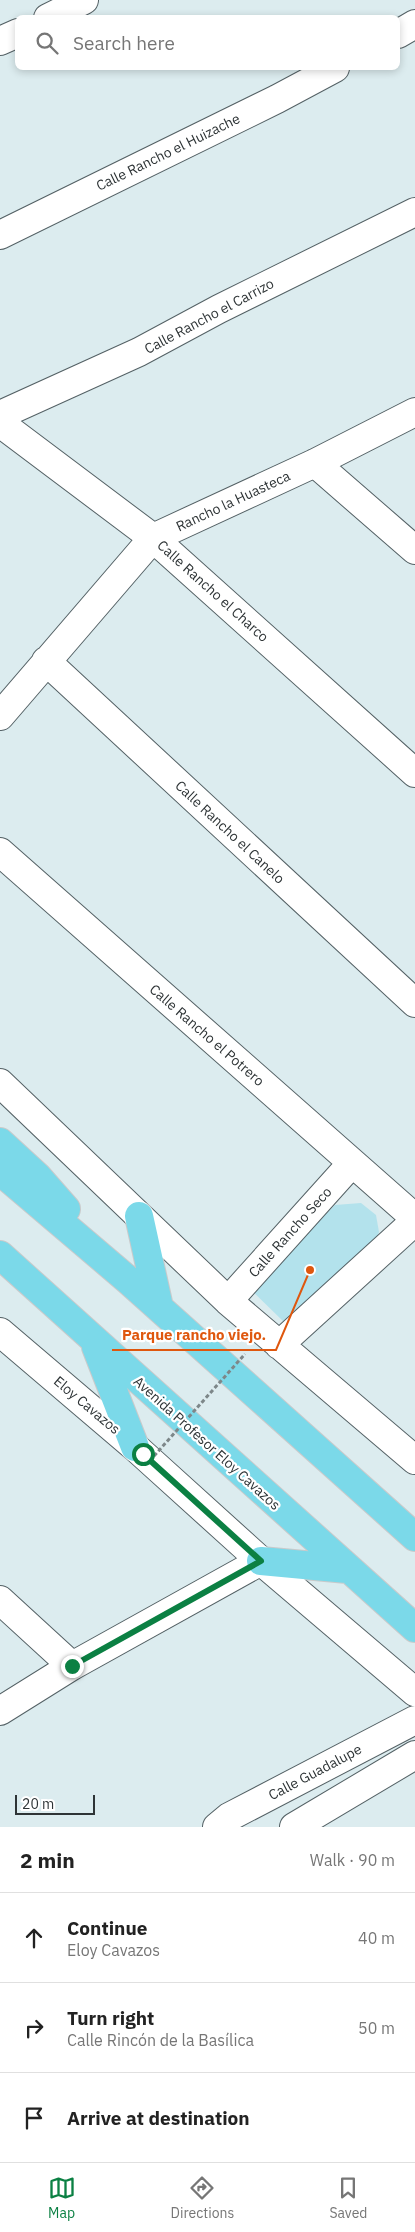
<!DOCTYPE html>
<html lang="en">
<head>
<meta charset="utf-8">
<style>
	:root { --surface:#fff; --page:#f6f6f6; --text:#222; --muted:#767676; --line:#e0e0e0; --accent:#0b8043 }
	body { margin:0; font-family:"IBM Plex Sans",sans-serif; background:var(--page); color:var(--text) }
	.scale { position:absolute; left:15px; bottom:12px; width:80px; box-sizing:border-box; padding-left:5px; border:2px solid #2e3436; border-top:0; font-size:14px; line-height:18px; white-space:nowrap; color:#2e3436; -webkit-text-stroke:4px #fff; paint-order:stroke }
	.stop { position:absolute; width:15px; height:15px; margin:-11px; border:4px solid #0b8043; border-radius:50%; background:#fff }
	.stop.end { background:#0b8043; border-color:#fff; box-shadow:0 1px 5px #0008 }
	.list { margin:0; padding:0; list-style:none }
	h2 { display:flex; justify-content:space-between; align-items:center; height:65px; margin:0; padding:0 20px; font-size:21px }
	h2 small { font-size:16px; font-weight:400; color:var(--muted) }
	.list li { display:grid; grid-template-columns:32px 1fr auto; gap:15px; align-items:center; box-sizing:border-box; height:90px; padding:0 20px; border-top:1px solid var(--line) }
	.list b { display:block; font-size:19px; white-space:nowrap }
	.list p { margin:0; font-size:16px; white-space:nowrap; color:var(--muted) }
	.list em { font-size:16px; font-style:normal; color:var(--muted) }
	.icon { flex:none; width:28px; height:28px; fill:none; stroke:currentColor; stroke-width:2; stroke-linecap:round; stroke-linejoin:round }
	.map { position:relative; flex:none; width:415px; height:1827px; overflow:hidden }
	.search { position:absolute; background:var(--surface); box-shadow:0 2px 8px #0003; left:15px; right:15px; top:15px; height:55px; display:flex; align-items:center; gap:12px; box-sizing:border-box; padding:0 18px; border-radius:8px; color:var(--muted); font-size:19px }
	.sheet { height:335px; background:var(--surface) }
	nav { display:flex; justify-content:space-around; align-items:center; box-sizing:border-box; height:70px; border-top:1px solid var(--line); background:var(--surface); font-size:14px; color:var(--muted) }
	nav a { display:grid; justify-items:center; gap:2px }
	nav .on { color:var(--accent) }
	.map>svg:first-child { display:block }
	.green { fill:#b3e2ec }
	.lines { fill:none; stroke-linecap:round; stroke-linejoin:round }
	.minor-casing { stroke:#546165; stroke-width:30 }
	.major-casing { stroke:#c9cacb; stroke-width:30 }
	.minor { stroke:#fff; stroke-width:28 }
	.major { stroke:#7bd9e9; stroke-width:28 }
	.path-bridge { stroke:#7d8789; stroke-width:3; stroke-dasharray:4 2.5; stroke-linecap:butt }
	.route { stroke:#0b8043; stroke-width:6 }
	.labels { text-anchor:middle; stroke-width:4.5; stroke-linejoin:round; paint-order:stroke }
	.street-label { font-size:14px; fill:#2e3436; stroke:#fff }
	.leader { fill:none; stroke:#df570e; stroke-width:2 }
	.callout-dot { fill:#df570e; stroke:#fff; stroke-width:2 }
	.callout-label { font-size:15px; text-anchor:middle; font-weight:bold; fill:#df570e; stroke:#fff; stroke-width:4.5; stroke-linejoin:round; paint-order:stroke }
</style>
</head>
<body>
<div class="map">
<svg width="415" height="1827" viewBox="0 0 415 1827">
	<rect width="100%" height="100%" fill="#dcecef"/>
	<!-- green -->
	<path class="green" d="M361,1203l15,12 3,17 -7,20 -85,73 -38,-37 86,-83z"/>
	<g class="lines">
		<defs>
			<path id="minor" d="M48,18l36,-18
				M398,34l17,-10
				M0,41l18,-8
				M0,235l277,-136 58,-31
				M0,415l139,-63 80,-43 196,-97
				M0,423l153,115 262,235
				M315,463l100,87
				M46,661l369,342
				M0,716l153,-178 162,-75 100,-51
				M0,852l415,366
				M0,1083l228,218 187,159
				M228,1301l124,-138
				M0,1332l135,115 126,114 154,131
				M279,1345l136,-124
				M0,1600l72,66
				M0,1711l72,-45 189,-105
				M217,1827l12,-10 186,-97
				M294,1827l121,-72"/>
			<path id="major" d="M0,1142l37,34 29,33
				M0,1171l128,109 287,257
				M139,1216l20,91
				M0,1255l415,373
				M96,1347l39,100
				M261,1561l86,8"/>
		</defs>
		<!-- minor casing -->
		<use href="#minor" class="minor-casing"/>
		<!-- major casing -->
		<use href="#major" class="major-casing"/>
		<!-- minor -->
		<use href="#minor" class="minor"/>
		<!-- major -->
		<use href="#major" class="major"/>
		<!-- path-bridge -->
		<path class="path-bridge" d="M154,1456l91,-102"/>
	</g>
	<g class="lines">
		<!-- route -->
		<path class="route" d="M72,1666l189,-105 -118,-107"/>
	</g>
	<g class="labels">
		<!-- street labels -->
		<g class="street-label">
			<text transform="translate(168 152) rotate(-26)" y="5">Calle Rancho el Huizache</text>
			<text transform="translate(209 316) rotate(-28)" y="5">Calle Rancho el Carrizo</text>
			<text transform="translate(233 501) rotate(-25)" y="5">Rancho la Huasteca</text>
			<text transform="translate(213 591) rotate(42)" y="5">Calle Rancho el Charco</text>
			<text transform="translate(230 832) rotate(43)" y="5">Calle Rancho el Canelo</text>
			<text transform="translate(207 1035) rotate(41)" y="5">Calle Rancho el Potrero</text>
			<text transform="translate(290 1232) rotate(-48)" y="5">Calle Rancho Seco</text>
			<text transform="translate(87 1405) rotate(40)" y="5">Eloy Cavazos</text>
			<text transform="translate(207 1443) rotate(42)" y="5">Avenida Profesor Eloy Cavazos</text>
			<text transform="translate(315 1772) rotate(-28)" y="5">Calle Guadalupe</text>
		</g>
	</g>
	<!-- callouts -->
	<path class="leader" d="M310 1270L276 1350H112"/>
	<circle class="callout-dot" cx="310" cy="1270" r="5"/>
	<g class="callout-label">
		<text x="194" y="1340">Parque rancho viejo.</text>
	</g>
</svg>
<div class="scale">20 m</div>
<div class="stop" style="left:143px;top:1454px"></div>
<div class="stop end" style="left:72px;top:1666px"></div>
<div class="search"><svg class="icon" aria-label="search" viewBox="0 0 24 24"><circle cx="10" cy="10" r="6"/><path d="M15 15l6 6"/></svg>Search here</div>
</div>
<section class="sheet">
<h2>2 min<small>Walk · 90 m</small></h2>
<ul class="list">
<li><svg class="icon" aria-label="ahead" viewBox="0 0 24 24"><path d="M12 20V5M6 11l6-6 6 6"/></svg><div><b>Continue</b><p>Eloy Cavazos</p></div><em>40 m</em></li>
<li><svg class="icon" aria-label="right" viewBox="0 0 24 24"><path d="M7 20v-9h11M14 6l5 5-5 5"/></svg><div><b>Turn right</b><p>Calle Rincón de la Basílica</p></div><em>50 m</em></li>
<li><svg class="icon" aria-label="arrive" viewBox="0 0 24 24"><path d="M6 21V4h12l-3 4 3 4H6"/></svg><div><b>Arrive at destination</b></div></li>
</ul>
</section>
<nav>
<a class="on"><svg class="icon" aria-label="map" viewBox="0 0 24 24"><path d="M3 6l6-2 6 2 6-2v14l-6 2-6-2-6 2zM9 4v14M15 6v14"/></svg>Map</a>
<a><svg class="icon" aria-label="directions" viewBox="0 0 24 24"><path d="M12 3l9 9-9 9-9-9zM9 14v-3h6M13 9l2 2-2 2"/></svg>Directions</a>
<a><svg class="icon" aria-label="saved" viewBox="0 0 24 24"><path d="M7 4h10v16l-5-4-5 4z"/></svg>Saved</a>
</nav>
</body>
</html>
